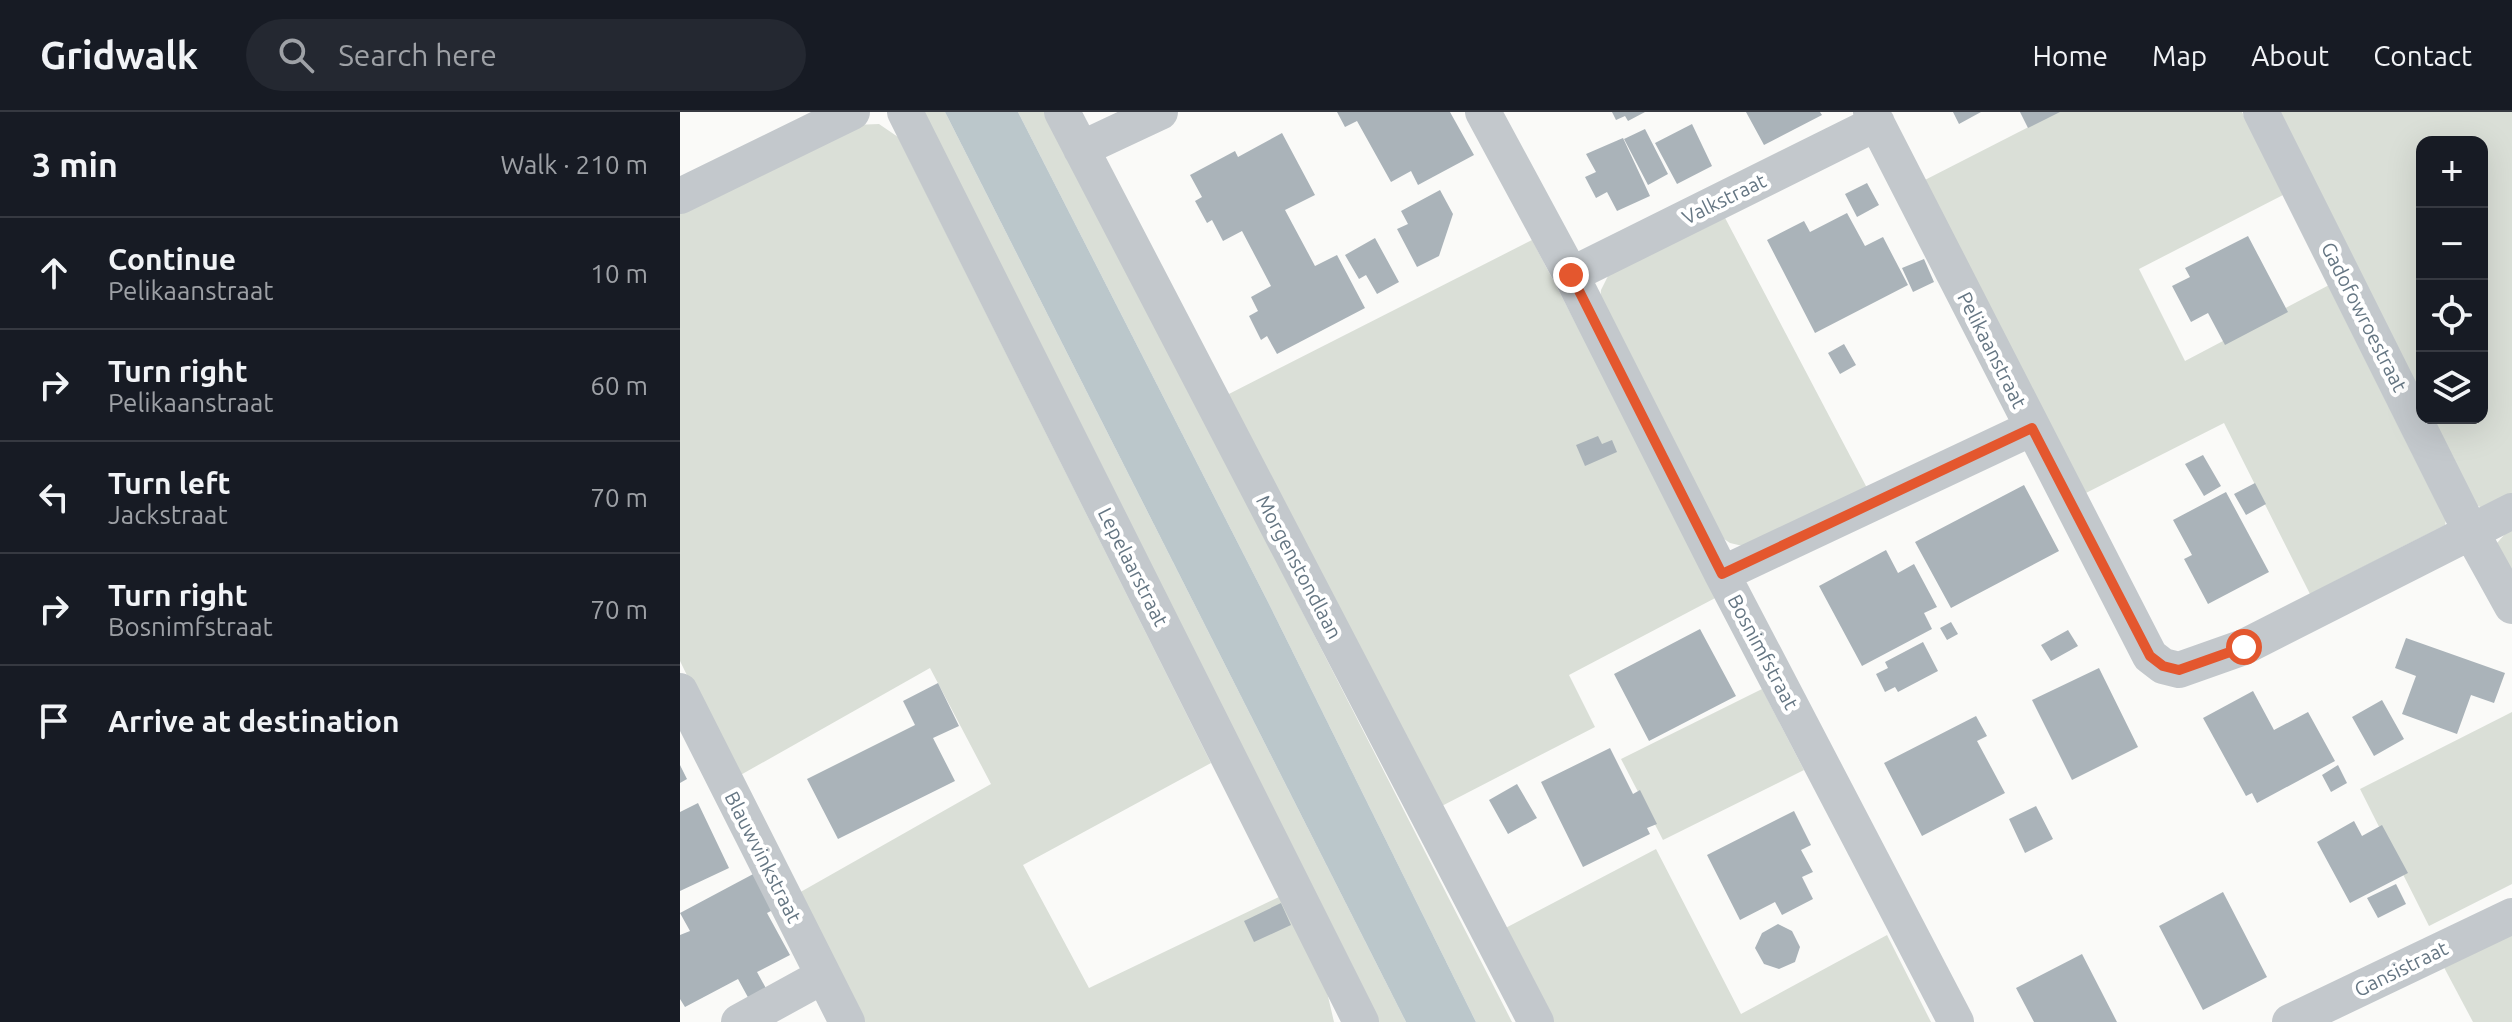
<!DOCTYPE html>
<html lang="en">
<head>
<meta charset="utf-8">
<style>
	:root { --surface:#171b24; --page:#242831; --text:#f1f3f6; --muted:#9ea1a6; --line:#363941 }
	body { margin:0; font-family:Ubuntu,sans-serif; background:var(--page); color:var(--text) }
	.controls { position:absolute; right:24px; top:24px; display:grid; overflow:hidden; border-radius:16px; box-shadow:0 8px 32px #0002 }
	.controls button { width:72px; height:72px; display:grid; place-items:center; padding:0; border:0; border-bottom:2px solid var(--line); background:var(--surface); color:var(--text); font:40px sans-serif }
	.stop { position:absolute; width:24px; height:24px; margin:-18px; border:6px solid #e4572e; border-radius:50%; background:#fff }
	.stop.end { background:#e4572e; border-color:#fff; box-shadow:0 2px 8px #0008 }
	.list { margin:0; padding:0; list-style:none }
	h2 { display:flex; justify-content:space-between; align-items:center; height:104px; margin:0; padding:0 32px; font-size:34px }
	h2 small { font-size:26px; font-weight:400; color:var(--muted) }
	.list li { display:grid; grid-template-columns:52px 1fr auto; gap:24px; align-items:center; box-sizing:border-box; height:112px; padding:0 32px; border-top:2px solid var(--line) }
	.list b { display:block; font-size:30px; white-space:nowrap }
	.list p { margin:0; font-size:26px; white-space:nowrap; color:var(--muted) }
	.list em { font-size:26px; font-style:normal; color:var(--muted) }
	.icon { flex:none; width:44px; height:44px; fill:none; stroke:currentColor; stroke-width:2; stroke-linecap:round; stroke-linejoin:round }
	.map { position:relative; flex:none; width:1832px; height:910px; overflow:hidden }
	header { display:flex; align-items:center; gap:48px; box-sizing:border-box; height:112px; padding:0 40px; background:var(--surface); border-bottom:2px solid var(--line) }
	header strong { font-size:38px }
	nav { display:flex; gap:44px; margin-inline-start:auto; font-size:28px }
	.search { width:560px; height:72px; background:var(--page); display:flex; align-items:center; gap:20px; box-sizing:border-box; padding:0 28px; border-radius:44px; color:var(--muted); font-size:30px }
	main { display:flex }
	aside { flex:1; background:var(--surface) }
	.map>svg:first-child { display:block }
	.green { fill:#dadfd7 }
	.water { fill:#bbc7cb }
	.building { fill:#aab3b9 }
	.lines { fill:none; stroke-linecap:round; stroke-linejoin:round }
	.minor { stroke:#c3c8cc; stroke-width:36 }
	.route { stroke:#e4572e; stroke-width:10 }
	.labels { text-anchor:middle; stroke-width:8; stroke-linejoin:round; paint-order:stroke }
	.street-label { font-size:20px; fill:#657683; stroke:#fff }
</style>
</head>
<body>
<header>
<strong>Gridwalk</strong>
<div class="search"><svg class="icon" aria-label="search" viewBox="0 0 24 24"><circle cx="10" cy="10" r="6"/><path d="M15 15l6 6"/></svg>Search here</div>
<nav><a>Home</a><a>Map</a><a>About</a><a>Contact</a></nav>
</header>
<main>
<aside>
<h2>3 min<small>Walk · 210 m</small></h2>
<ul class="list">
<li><svg class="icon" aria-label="ahead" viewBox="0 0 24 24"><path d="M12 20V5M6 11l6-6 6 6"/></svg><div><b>Continue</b><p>Pelikaanstraat</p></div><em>10 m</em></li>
<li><svg class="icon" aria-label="right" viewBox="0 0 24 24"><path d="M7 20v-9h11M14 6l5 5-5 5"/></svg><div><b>Turn right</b><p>Pelikaanstraat</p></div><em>60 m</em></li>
<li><svg class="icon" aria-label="left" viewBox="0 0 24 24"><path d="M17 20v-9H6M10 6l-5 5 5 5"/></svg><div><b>Turn left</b><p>Jackstraat</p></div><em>70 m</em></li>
<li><svg class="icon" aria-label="right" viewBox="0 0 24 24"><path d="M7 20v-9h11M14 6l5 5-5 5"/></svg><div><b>Turn right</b><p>Bosnimfstraat</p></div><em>70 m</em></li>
<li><svg class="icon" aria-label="arrive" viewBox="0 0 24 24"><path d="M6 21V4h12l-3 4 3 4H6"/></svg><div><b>Arrive at destination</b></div></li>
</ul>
</aside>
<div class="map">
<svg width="1832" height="910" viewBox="0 0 1832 910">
	<rect width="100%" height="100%" fill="#fafaf8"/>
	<!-- green -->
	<path class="green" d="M236,0h29l461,910h-31z
		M338,0h29l465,910h-36l-209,-422z
		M1378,0h184l41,83 -144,74 46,92 146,-77 117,226 -3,15 -135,69 -86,-171 -144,73 -161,-313z
		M1592,0h240v388l-30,8 -11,-6 -45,-84h56v-276h-60v268z
		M199,12l19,13 313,626 -188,102 66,123 190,-91 48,95 7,30h-470l-67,-128 194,-110 -61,-116 -193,109 -57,-116v-451l174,-85z
		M1043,102l144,274 -120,59 -17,-4 -12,-8 -118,-233 1,-12 9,-18z
		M852,128l187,356 -150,79 26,52 -159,82 -213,-412z
		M1832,414v59l-15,-42z
		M1082,577l42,81 -141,70 -42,-81z
		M1832,600v172l-83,42 -69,-137z
		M976,737l85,165 146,-79 44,87h-389l-46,-89z
		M1832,809v101h-39l-34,-64z"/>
	<!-- water -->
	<path class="water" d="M265,0h73l249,488 209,422h-70z"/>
	<!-- building -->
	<path class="building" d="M657,0h113l24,43 -56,30 -7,-14 -20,11 -34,-61 -12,6z
		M932,0h33l-17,9 -3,-5 -9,4z
		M1066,0h74l2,3 -58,30z
		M1273,0h28l-22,12z
		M1340,0h40l-32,16z
		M1012,12l20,42 -35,18 -22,-41z
		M965,17l23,45 -20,11 -24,-46z
		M602,21l33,62 -30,15 30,56 22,-11 28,53 -88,46 -10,-18 -6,4 -12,-24 9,-5 -7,-14 20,-11 -29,-55 -19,10 -11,-21 -5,3 -12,-22 7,-4 -12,-22 45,-24 3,6z
		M943,26l27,58 -33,15 -10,-19 -11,6 -11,-21 11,-5 -10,-18z
		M1187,71l12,22 -22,12 -12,-23z
		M760,78l13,24 -14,42 -22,11 -20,-38 11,-5 -7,-13z
		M1167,101l18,33 18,-9 25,48 -93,48 -48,-93 37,-19 6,11z
		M1568,124l40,76 -63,33 -17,-32 -17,9 -19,-36 18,-9 -5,-9z
		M695,126l24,44 -22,12 -11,-19 -7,4 -14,-24z
		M1244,147l10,23 -21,10 -11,-24z
		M1164,232l12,21 -16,9 -12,-21z
		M918,324l4,8 10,-4 5,12 -32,14 -9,-21z
		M1523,343l18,31 -17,10 -19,-32z
		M1575,371l11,21 -20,11 -12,-21z
		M1344,373l35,66 -108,57 -36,-66z
		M1546,380l43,80 -61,32 -24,-45 8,-4 -19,-35z
		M1206,438l12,23 16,-9 23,43 -13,6 8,16 -70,37 -43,-80z
		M1271,510l7,12 -11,6 -7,-12z
		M1020,517l36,67 -87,45 -35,-67z
		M1388,518l10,16 -27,15 -10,-16z
		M1726,526l99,35 -11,30 -23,-8 -14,39 -55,-20 14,-38 -21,-8z
		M1243,530l15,29 -40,21 -3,-5 -10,5 -9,-18 12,-6 -3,-6z
		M1419,556l39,79 -66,33 -40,-80z
		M258,571l21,43 -26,12 22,43 -117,58 -31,-60 108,-54 -12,-24z
		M1573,579l21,39 34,-18 27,49 -78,42 -5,-10 -6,3 -43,-78z
		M1702,588l22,39 -30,17 -22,-39z
		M1296,604l11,20 -10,5 28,52 -83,43 -38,-73z
		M930,636l23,46 7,-4 17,34 -10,4 3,6 -67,33 -42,-85z
		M0,653l7,14 -7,4z
		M1658,653l9,18 -16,9 -9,-17z
		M837,672l20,34 -29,16 -19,-34z
		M18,691l31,65 -49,23v-79z
		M1356,694l17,33 -28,14 -16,-34z
		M1114,699l17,34 -10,5 12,22 -11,5 11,22 -31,16 -7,-13 -35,18 -33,-65z
		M1674,709l8,15 20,-11 26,48 -58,30 -33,-61z
		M77,760l20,36 -10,5 23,42 -33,17 11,20 -18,9 -12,-22 -53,28 -5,-8v-64l10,-4 -10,-18z
		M1716,772l10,20 -28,14 -11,-20z
		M1543,780l44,85 -64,33 -44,-84z
		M601,791l10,22 -37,17 -10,-21z
		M1098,812l14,7 8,16 -5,15 -16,7 -15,-5 -9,-16 7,-15z
		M1402,842l35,68h-83l-18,-34z"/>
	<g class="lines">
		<!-- minor -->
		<path class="minor" d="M225,0l456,910
			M382,0l474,910
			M803,0l88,163 151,299 234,448
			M1191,0l279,544 13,10 16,4 65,-23 268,-136
			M1581,0l210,420 41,74
			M401,37l79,-37
			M0,84l172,-84
			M891,163l306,-152
			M1042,462l310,-146
			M0,579l167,331
			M59,910l84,-46
			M1610,910l222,-106"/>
	</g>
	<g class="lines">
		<!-- route -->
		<path class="route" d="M891,163l151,299 310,-146 118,228 13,10 16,4 65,-23"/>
	</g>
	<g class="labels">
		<!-- street labels -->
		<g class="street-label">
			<text transform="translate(1044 87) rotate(-26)" y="7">Valkstraat</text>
			<text transform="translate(1684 205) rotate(63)" y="7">Gadofowroestraat</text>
			<text transform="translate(1312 238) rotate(63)" y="7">Pelikaanstraat</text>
			<text transform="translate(453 455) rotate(63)" y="7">Lepelaarstraat</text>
			<text transform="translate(619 455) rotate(62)" y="7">Morgenstondlaan</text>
			<text transform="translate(1083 540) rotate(62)" y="7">Bosnimfstraat</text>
			<text transform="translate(83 745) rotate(63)" y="7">Blauwvinkstraat</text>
			<text transform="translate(1721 857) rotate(-26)" y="7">Gansistraat</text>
		</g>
	</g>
</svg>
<div class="controls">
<button>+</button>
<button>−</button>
<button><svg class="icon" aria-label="locate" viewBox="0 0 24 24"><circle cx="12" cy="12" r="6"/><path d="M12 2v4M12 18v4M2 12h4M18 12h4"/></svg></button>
<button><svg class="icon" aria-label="layers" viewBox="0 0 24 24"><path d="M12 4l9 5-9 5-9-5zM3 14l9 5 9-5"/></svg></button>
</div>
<div class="stop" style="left:1564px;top:535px"></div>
<div class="stop end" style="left:891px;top:163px"></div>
</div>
</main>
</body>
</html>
